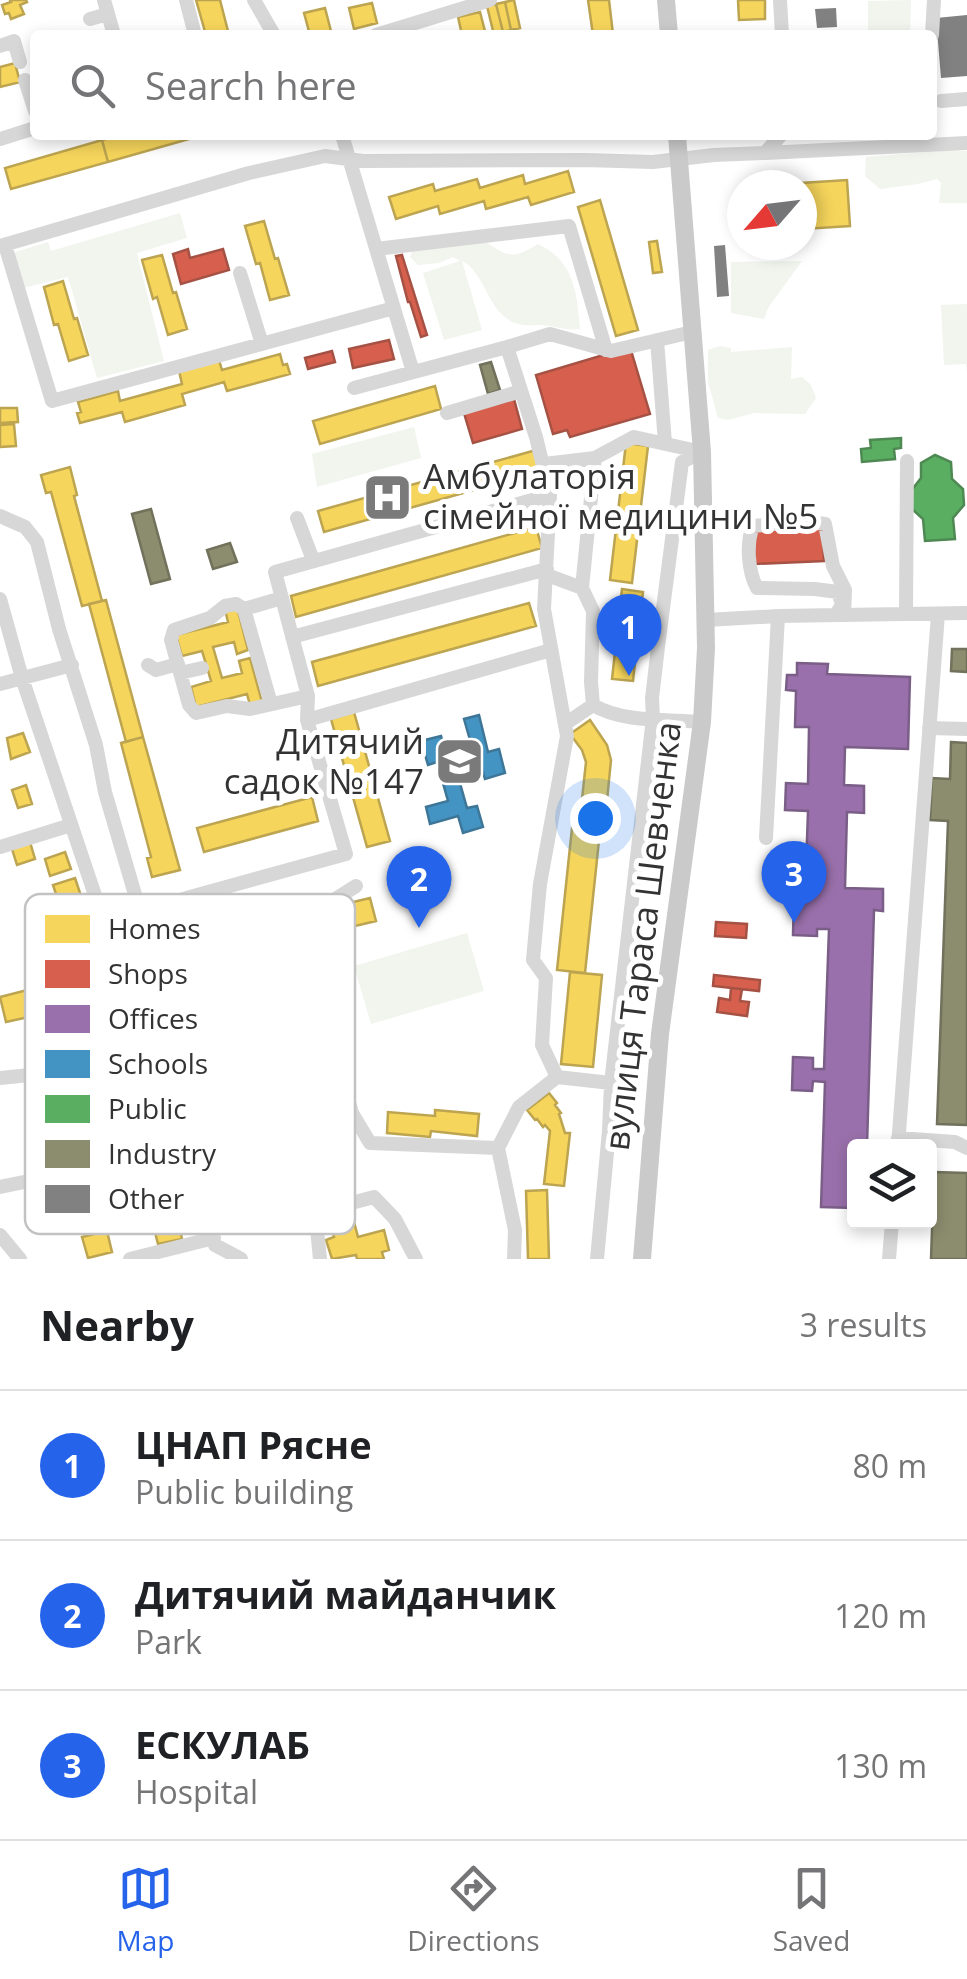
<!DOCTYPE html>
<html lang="en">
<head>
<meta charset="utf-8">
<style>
	:root { --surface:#fff; --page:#f6f6f6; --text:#202124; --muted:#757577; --line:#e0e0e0; --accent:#2563eb }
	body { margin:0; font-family:"Open Sans",sans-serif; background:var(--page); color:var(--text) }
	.controls { position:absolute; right:30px; bottom:30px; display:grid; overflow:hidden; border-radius:10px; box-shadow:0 5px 15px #0003 }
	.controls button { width:90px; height:90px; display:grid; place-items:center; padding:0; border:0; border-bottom:2px solid var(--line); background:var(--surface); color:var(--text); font:50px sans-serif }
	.compass { position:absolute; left:727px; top:170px; width:90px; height:90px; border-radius:50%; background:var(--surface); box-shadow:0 5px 15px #0003; rotate:242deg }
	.you { position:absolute; left:595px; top:818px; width:35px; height:35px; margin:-25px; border:8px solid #fff; border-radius:50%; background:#1a73e8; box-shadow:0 0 0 15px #1a73e833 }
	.badge { display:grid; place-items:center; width:65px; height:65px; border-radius:50%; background:var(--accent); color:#fff; font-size:32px; font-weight:700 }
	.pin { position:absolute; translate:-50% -82px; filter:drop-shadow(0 2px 5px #0008) }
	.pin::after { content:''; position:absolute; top:52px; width:35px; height:30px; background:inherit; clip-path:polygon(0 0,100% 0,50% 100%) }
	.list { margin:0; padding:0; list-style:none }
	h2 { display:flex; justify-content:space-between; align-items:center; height:130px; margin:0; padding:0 40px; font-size:42px }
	h2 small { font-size:32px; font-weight:400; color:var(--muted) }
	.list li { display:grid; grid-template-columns:65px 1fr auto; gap:30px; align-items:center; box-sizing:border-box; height:150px; padding:0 40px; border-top:2px solid var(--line) }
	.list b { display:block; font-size:38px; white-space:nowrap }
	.list p { margin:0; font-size:32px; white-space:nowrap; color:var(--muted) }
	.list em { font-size:32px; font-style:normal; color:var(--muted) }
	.icon { flex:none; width:55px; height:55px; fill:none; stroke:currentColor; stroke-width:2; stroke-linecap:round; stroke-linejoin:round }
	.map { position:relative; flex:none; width:967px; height:1259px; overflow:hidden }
	.search { position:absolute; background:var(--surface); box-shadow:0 5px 15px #0003; left:30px; right:30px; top:30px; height:110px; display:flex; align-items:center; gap:25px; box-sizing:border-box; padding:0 35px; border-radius:10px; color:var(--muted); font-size:38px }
	.sheet { height:580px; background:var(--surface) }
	nav { display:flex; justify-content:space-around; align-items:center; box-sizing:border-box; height:140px; border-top:2px solid var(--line); background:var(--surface); font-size:28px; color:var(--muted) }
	nav a { display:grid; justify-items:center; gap:5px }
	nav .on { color:var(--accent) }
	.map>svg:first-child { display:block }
	.green { fill:#f1f5ed }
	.homes { fill:#f6d55c; stroke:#bca450; stroke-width:2.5 }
	.shops { fill:#d6604d; stroke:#a55245; stroke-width:2.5 }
	.offices { fill:#9970ab; stroke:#7a5e87; stroke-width:2.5 }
	.schools { fill:#4393c3; stroke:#3e7698; stroke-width:2.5 }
	.public { fill:#5aae61; stroke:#4e8953; stroke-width:2.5 }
	.industry { fill:#8c8c6e; stroke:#71715c; stroke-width:2.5 }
	.building { fill:#818181 }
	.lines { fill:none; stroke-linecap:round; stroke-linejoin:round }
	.minor { stroke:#d7d7d7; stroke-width:14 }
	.major { stroke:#cacaca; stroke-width:18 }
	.labels { text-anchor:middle; stroke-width:10; stroke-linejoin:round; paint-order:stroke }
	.poi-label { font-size:35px; fill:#333; stroke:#fff; text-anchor:start }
	.street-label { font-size:35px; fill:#333; stroke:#fff }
	.key { fill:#fff; stroke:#c2c2c2; stroke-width:2.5 }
	.key-label { font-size:28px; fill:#333 }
</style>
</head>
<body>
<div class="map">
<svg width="967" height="1259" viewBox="0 0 967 1259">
	<rect width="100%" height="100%" fill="#fff"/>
	<!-- green -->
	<path class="green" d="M911,0l-1,35h-42v-34z
		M941,151h26v52h-28l2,-20 -4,-4 -19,5 -38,5 -15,-13 1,-19z
		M180,213l7,25 -50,15 27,108 -67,17 -29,-101 -45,11 -11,-35 36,-11 3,9z
		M484,241c25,16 27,19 54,3 36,17 39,48 42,85 -12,2 -26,-3 -38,-4 -7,0 -18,1 -24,-1 -31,-9 -32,-52 -56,-63l20,69 -38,10 -21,-67 37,-12 -7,-4 -14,6 -21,2 -8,-8 4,-11z
		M802,261l-34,47 -4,11 -33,-6v-51z
		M967,304v69l-1,-9 -22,1 -3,-60z
		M720,346l11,2v4l61,-5 -1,32 11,-2 9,8 5,13 -11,16 -51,-1 -26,7 -10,-2 -10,-36v-32z
		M414,427l7,31 -104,29 -5,-33z
		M467,933l17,58 -113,33 -17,-58z"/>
	<!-- homes -->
	<path class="homes" d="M10,0h16l1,2 -7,3 4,9 -13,5 -2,-6 -4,1 -3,-9 9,-3z
		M196,0h24l9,35h-23z
		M514,0l6,28 -9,2 -6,-28z
		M588,0h21l4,34 -20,1z
		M738,0h27v19l-26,1z
		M505,2l6,28 -8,2 -7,-28z
		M372,3l5,20 -23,6 -5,-21z
		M496,4l7,28 -9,3 -7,-29z
		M325,8l7,27h-22l-6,-22z
		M480,12l6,23h-24l-4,-18z
		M15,63l5,19 -20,5v-20z
		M120,135h83l-95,27 -6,-22z
		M102,140l6,22 -97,27 -6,-21z
		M568,171l6,21 -43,13 -3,-8 -42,12 -2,-8 -44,13 -2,-8 -42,13 -7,-22 44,-13 2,7 42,-12 3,9 43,-13 2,9z
		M847,180l3,46 -46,3 -3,-46z
		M600,200l38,130 -22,6 -38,-129z
		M264,221l11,38 3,-1 11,37 -19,5 -10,-37 -4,1 -11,-38z
		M657,241l5,31 -9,1 -4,-31z
		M162,255l11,38 3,-1 11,37 -19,6 -11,-38 -4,2 -11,-39z
		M63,281l11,38 3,-1 11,37 -19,6 -11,-37 -4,1 -10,-38z
		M280,354l3,11 4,-1 3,10 -63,17 -3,-9 -42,12 3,11 -60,17 -3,-10 -42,11 -3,-10 4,-1 -3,-10 40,-11 2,10 62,-17 -3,-13 40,-11 3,10z
		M435,386l6,23 -121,35 -7,-23z
		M0,408h17l1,14 -18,1z
		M14,424l2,22 -16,1v-22z
		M626,443l22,3 -16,137 -22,-3z
		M536,450l6,21 -218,61 -6,-21z
		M70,467l7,28 -3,1 28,105 -20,5 -31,-114 -5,1 -5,-18z
		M536,527l6,21 -246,69 -5,-21z
		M622,589l21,3 -10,89 -21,-2z
		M106,600l37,137 -17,5 -37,-138z
		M529,603l7,23 -218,60 -6,-24z
		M237,607l11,43 -11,4 -3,-12 -21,5 9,31 20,-5 -3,-12 11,-3 12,44 -12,3 -3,-11 -51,13 -5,-20 20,-6 -9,-30 -20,5 -6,-21 52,-13 -3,-12z
		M354,712l36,129 -23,6 -36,-128z
		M590,720l17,25 4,15 -5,51 -25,-3 5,-46 -4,-12 -12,-16z
		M23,733l7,19 -19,7 -4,-21z
		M143,737l37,133 -28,7 -5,-19 4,-1 -30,-114z
		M26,785l6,19 -14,4 -6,-18z
		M312,797l6,24 -114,31 -7,-24z
		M572,828l28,3 -15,142 -28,-3z
		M30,842l5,17 -18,6 -5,-16z
		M65,852l6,17 -21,7 -5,-17z
		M75,878l7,21 -34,11 -4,-12 12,-4 -3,-9z
		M370,898l6,23 -21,5 -6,-23z
		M570,972l32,3 -9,92 -32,-3z
		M27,990l6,26 -27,6 -6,-25z
		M549,1093l8,10 -2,2 6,8 -2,1 6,19h5l-6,53 -20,-2 6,-53 -5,-6 -2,2 -6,-8 -2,1 -8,-10z
		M435,1110l44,4 -2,22 -46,-5 -1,6 -43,-4 1,-21 47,4z
		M547,1190l2,69h-21l-2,-68z
		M177,1215l5,24 -24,5 -6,-23z
		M353,1218l5,19 26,-7 5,20 -7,2 2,7h-27l-1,-4 -24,4 -6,-19 8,-3 -3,-12z
		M107,1231l5,21 -24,6 -6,-21z"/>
	<!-- shops -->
	<path class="shops" d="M188,249l2,9 33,-9 6,21 -48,14 -8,-30z
		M402,255l25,80 -6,2 -11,-35h-2l-12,-46z
		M389,340l5,19 -41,9 -4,-19z
		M630,347l20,67 -80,23 -3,-7 -14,4 -17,-59z
		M332,351l3,11 -27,7 -3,-11z
		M514,399l8,30 -49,14 -9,-30z
		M822,526l2,35 -69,3 -2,-35z
		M716,922l31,2 -1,14 -31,-2z
		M714,975l46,5 -1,11 -46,-5z
		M714,975l46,5 -1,11 -46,-5z
		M731,988l11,1 -2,12 9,1 -2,14 -30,-4 2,-14 11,2z"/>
	<!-- offices -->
	<path class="offices" d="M797,663l31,1 -1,10 83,3 -2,72 -63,-2 -1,38 20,1v27l-17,-1 -2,76 38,1v22l-9,-1 -7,236h-13v62l-33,-1 4,-125 -12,-1 -1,10 -20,-1 1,-33 20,1v11h11l5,-140h-12v7l-24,-1 1,-38h11l3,-86 -23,-1 1,-27 22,1 1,-57h-14l1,-36 -10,-1 1,-15h10z
		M797,663l31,1 -1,10 83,3 -2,72 -63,-2 -1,38 20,1v27l-17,-1 -2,76 38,1v22l-9,-1 -7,236h-13v62l-33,-1 4,-125 -12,-1 -1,10 -20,-1 1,-33 20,1v11h11l5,-140h-12v7l-24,-1 1,-38h11l3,-86 -23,-1 1,-27 22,1 1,-57h-14l1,-36 -10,-1 1,-15h10z"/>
	<!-- schools -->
	<path class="schools" d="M479,715l9,37 11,-3 6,24 -20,6 -5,-17 -24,7 11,39 10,-2 6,21 -20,6 -5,-17 -28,8 -4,-17 22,-6 -11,-39 -9,3 -7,-24 20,-5 5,18 26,-7 -8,-28z"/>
	<!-- public -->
	<path class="public" d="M901,438v10l-7,1 1,10 -33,3 -1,-13 10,-1 -1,-8z
		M935,455l16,7 1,17 11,10 1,16 -11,13 2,21 -30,2 -2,-22 -11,-10 -1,-18 10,-13v-15z"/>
	<!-- industry -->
	<path class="industry" d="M491,362l9,28 -12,4 -8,-29z
		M151,509l19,70 -19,5 -19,-70z
		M230,543l7,19 -24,7 -6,-19z
		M952,649h15v23l-16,-1z
		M951,742l16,1v382l-30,-1 11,-303 -18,-1 2,-42 18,1z
		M934,1172l33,1v86h-36z"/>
	<!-- building -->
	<path class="building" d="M836,8l1,19 -20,1 -2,-19z
		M967,15v61l-26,2 -5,-60z
		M725,245l4,51 -12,1 -3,-51z"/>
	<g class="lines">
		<!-- minor -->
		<path class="minor" d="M104,0l10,35
			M186,0l9,35
			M254,0l20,35
			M780,0l2,35
			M90,19l18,-5
			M376,35l114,-35
			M932,35l2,-35
			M0,46l14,-5 6,21
			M25,80l10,31
			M941,101l26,-2
			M342,135l71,237
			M0,139l35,-11
			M765,153l202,-10
			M5,245l47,156 342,-93
			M0,246l249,-73 76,-17 38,5 222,-1 68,2 61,-7 51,-2 16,-18
			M376,249l193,-23 37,124
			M240,273l22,71
			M657,340l8,103
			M507,347l43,-13 61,17 81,-19
			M354,388l153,-41 29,90 14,58 -6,114 23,127 -27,148 -7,76 13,18 -4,67 15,32 -38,30 -21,41 17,82 -1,29
			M447,413l74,-22
			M595,458l-13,130 11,23 -2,71 2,23c30,18 74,14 109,17
			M544,464l51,-6 39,-21 68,15
			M0,516l25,11 12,15 22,87 37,116 9,47 36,123
			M297,518l16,42
			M547,575l35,13
			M282,598l-38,11 -8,-5 -11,2 -15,12 -36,12 -3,10 18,65 7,8 31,-7 23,3 58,-13
			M0,599l22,79 83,247 47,114 40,124 23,82 26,14
			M244,609l27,95
			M906,614l1,-153
			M836,615l6,-11 -4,-12 -23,-3 -58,-1c-9,-16 -11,-45 -4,-62l51,-5 21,3 8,42 12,24 -1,25
			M706,620l72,-4 189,-3
			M292,637l255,-68
			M148,665l8,5 22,-6
			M180,673l22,-5
			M0,684l72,-19
			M307,720l1,-24 -33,-124 275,-77
			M565,724l28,-19
			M929,728l38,1
			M766,838l12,-222
			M0,847l71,-22
			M298,923l54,190
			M105,925l85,-28 156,-43 -39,-134 244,-70
			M331,1038l-83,25c-7,15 8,30 1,45l-42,12 -7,-7 -42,-145 7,-8 133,-37 58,-37
			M557,1077l54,6
			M0,1078l30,-3 122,-36
			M898,1138l57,4 12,6
			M898,1146l40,-532
			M192,1163l160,-50 18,30 128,5
			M0,1187l187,-38
			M0,1235l20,24
			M130,1259l84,-21
			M320,1259l-3,-30 12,-20 45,-12 21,22 21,40
			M597,1259l12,-128 2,-48 42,-365 -1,-20 6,-51 24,-185 20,-10
			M889,1259l3,-37"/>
		<!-- major -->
		<path class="major" d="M666,0l3,35
			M642,1259l18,-225 42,-312 4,-74 -4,-196 -25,-317"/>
	</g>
	<!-- icons -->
	<defs>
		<symbol id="hospital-square" viewBox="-11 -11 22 22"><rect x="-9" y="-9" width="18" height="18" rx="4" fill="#7a7a7a" stroke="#fff"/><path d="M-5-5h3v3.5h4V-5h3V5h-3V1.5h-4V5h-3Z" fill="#fff"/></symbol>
		<symbol id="school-square" viewBox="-11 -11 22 22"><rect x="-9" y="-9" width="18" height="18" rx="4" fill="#7a7a7a" stroke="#fff"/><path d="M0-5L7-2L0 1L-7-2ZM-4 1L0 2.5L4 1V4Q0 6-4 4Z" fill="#fff"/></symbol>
	</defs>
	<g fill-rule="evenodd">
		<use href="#hospital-square" x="360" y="470" width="55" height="55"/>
		<use href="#school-square" x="432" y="734" width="55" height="55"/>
	</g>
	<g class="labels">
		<!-- poi labels -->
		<g class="poi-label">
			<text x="423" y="489">Амбулаторія<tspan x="423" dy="40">сімейної медицини №5</tspan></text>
			<text x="424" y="754" text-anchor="end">Дитячий<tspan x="424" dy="40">садок №147</tspan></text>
		</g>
		<!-- street labels -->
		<g class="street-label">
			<text transform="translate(643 936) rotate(-83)" y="12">вулиця Тараса Шевченка</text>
		</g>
	</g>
	<!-- legend -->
	<rect x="25" y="894" width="330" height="340" rx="15" class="key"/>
	<rect x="45" y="915" width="45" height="28" fill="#f6d55c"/>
	<rect x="45" y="960" width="45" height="28" fill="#d6604d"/>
	<rect x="45" y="1005" width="45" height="28" fill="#9970ab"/>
	<rect x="45" y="1050" width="45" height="28" fill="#4393c3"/>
	<rect x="45" y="1095" width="45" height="28" fill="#5aae61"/>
	<rect x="45" y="1140" width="45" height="28" fill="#8c8c6e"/>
	<rect x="45" y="1185" width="45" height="28" fill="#818181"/>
	<g class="key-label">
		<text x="108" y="939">Homes</text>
		<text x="108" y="984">Shops</text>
		<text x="108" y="1029">Offices</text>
		<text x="108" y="1074">Schools</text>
		<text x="108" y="1119">Public</text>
		<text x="108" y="1164">Industry</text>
		<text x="108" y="1209">Other</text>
	</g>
</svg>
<div class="controls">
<button><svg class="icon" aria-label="layers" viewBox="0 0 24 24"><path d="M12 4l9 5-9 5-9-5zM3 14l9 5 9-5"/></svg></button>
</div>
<svg class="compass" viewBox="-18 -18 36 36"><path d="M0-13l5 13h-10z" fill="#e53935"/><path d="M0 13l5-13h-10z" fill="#757577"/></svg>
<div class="you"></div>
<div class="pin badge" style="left:629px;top:676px">1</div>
<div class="pin badge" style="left:419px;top:928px">2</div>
<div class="pin badge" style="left:794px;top:923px">3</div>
<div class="search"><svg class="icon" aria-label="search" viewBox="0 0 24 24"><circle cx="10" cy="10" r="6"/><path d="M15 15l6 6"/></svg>Search here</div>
</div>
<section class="sheet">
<h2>Nearby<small>3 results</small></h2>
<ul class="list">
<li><span class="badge">1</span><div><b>ЦНАП Рясне</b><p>Public building</p></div><em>80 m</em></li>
<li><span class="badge">2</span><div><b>Дитячий майданчик</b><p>Park</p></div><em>120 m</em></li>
<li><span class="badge">3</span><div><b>ЕСКУЛАБ</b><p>Hospital</p></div><em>130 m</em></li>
</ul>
</section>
<nav>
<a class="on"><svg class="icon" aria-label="map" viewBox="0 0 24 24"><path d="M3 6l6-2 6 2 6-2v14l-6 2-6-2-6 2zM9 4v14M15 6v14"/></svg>Map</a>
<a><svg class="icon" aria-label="directions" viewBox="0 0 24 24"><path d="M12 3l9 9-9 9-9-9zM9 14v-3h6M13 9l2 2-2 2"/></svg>Directions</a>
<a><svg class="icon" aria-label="saved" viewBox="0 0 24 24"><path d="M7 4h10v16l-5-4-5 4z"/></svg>Saved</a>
</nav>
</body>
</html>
